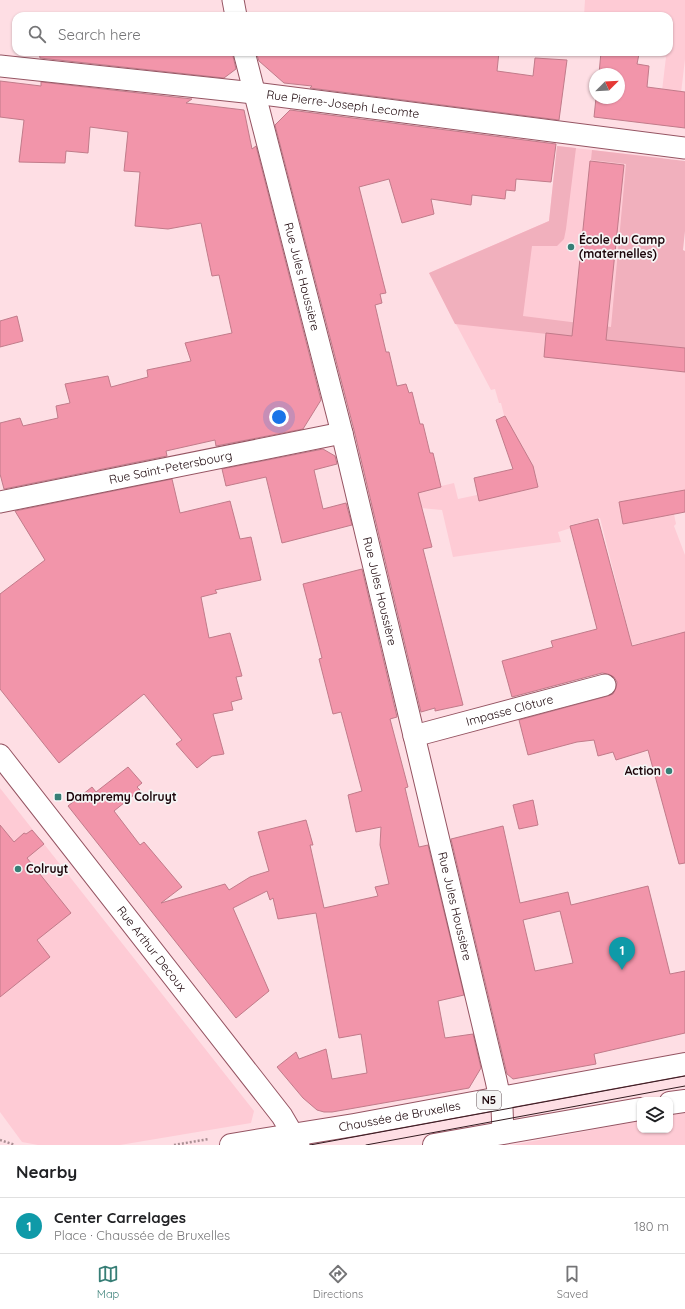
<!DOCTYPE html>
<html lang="en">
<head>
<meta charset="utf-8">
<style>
	:root { --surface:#fff; --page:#f2f2f2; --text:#202124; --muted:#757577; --line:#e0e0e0; --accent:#377e76 }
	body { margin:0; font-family:Quicksand,sans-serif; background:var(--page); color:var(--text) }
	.controls { position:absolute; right:12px; bottom:12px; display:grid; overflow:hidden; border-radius:8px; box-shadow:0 1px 3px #0004 }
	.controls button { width:36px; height:36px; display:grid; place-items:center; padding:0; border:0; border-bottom:1px solid var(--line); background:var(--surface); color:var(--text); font:20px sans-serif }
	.compass { position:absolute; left:589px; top:68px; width:36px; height:36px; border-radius:50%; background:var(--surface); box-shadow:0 1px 3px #0004; rotate:66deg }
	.you { position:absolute; left:279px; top:417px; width:14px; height:14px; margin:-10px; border:3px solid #fff; border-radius:50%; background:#1a73e8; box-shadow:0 0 0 6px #1a73e833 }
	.badge { display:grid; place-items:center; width:26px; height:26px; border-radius:50%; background:var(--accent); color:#fff; font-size:13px; font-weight:700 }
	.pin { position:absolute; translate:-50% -33px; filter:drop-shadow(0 1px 2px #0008) }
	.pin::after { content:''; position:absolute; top:21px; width:14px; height:12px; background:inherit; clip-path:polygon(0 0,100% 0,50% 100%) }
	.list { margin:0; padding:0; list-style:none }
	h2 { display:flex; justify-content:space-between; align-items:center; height:52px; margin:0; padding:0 16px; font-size:17px }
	h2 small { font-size:13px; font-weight:400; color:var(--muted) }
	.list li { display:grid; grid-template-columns:26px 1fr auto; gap:12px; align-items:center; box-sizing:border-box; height:56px; padding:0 16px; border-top:1px solid var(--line) }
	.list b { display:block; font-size:15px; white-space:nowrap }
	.list p { margin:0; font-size:13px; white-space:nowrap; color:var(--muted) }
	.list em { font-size:13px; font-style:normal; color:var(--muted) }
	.icon { flex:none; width:22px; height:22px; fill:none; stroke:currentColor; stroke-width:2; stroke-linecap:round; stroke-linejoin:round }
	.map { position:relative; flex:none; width:685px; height:1145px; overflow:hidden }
	.search { position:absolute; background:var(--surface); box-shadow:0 1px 3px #0004; left:12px; right:12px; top:12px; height:44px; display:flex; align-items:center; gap:10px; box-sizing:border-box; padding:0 14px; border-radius:12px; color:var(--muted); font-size:15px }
	.sheet { height:108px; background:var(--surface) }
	nav { display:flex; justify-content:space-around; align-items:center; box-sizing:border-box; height:56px; border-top:1px solid var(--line); background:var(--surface); font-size:11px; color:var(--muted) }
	nav a { display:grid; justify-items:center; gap:2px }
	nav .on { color:var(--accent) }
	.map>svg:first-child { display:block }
	.built { fill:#fecbd5 }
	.green { fill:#f1b0bd }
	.building { fill:#f295aa; stroke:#c17b8a; fill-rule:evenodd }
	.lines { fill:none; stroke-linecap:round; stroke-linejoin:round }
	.street-casing { stroke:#955462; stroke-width:23 }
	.primary-casing { stroke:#955462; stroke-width:24 }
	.path { stroke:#aa8e93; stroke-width:2.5; stroke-dasharray:2 2; stroke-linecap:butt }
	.street { stroke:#fff; stroke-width:21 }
	.primary { stroke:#fff; stroke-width:22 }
	.tram { stroke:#331b20; stroke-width:1 }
	.poi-dot { fill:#377e76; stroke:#f5f5f5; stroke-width:1.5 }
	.labels { text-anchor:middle; stroke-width:3.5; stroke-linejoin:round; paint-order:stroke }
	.shield { fill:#f5f5f5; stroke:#5d4d50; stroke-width:1 }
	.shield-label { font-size:11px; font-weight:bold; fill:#1c050a }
	.street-label { font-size:12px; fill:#1c050a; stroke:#f5f5f5 }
	.poi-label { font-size:12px; font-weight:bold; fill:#1c050a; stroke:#f5f5f5; text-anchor:start }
</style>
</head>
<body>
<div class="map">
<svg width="685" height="1145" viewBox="0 0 685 1145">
	<rect width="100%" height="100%" fill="#fedee4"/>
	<!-- built -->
	<path class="built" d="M585,0h100v59l-8,68 -19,-2 8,-68 -39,-5h42v-36h-85z
		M557,146l106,12 22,214v119l-66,11 5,22 50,-10 2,10 -2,2 11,29v77l-53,13 -32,-127 -30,7 1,3 -13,4 3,10 -108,15 -11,-47 -32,-3 -38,9 -2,-13 84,-20 4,16 19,-4 2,6 59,-14 -6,-23 -28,-49 -3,-12h-2l-4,-14 -4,1 -62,-117 120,-52z
		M0,788l254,323 -3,12 -131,22h-82l-16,-3 -22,-30z
		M685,1113v32h-173l128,-24v9h30v-15z"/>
	<!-- green -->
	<path class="green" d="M557,146l19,2 -10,81 -2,10 -7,7h-25l-9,70 88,11 15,-163 -35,-4 1,-10 93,11v70l-2,19 2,1v98l-230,-25 -26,-51 120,-52z"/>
	<!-- building -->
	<path class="building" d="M39,52h193l4,17 -12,9 -184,-20z
		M256,52h243l-2,19 36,5 2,-18 32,2 -8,60 -249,-32 2,-2 -28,-3 -25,-22z
		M601,52l38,2 -2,10 12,2 -2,21 38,5v36l-91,-11 2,-19h23v-24h-20z
		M0,81l41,5v-4l151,17 -6,4 58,7 8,39 4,-3 65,254 -18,29 -87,17 -1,-6 -49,11 1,5 -163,33 -4,-15v-51l20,-5 3,8 35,-8 -2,-12 14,-3 -5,-19 43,-8 3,11 37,-10 -1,-7 44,-9 -6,-18 47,-10 -13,-58 -7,1 -11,-53 -33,6 -33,-3 5,-54 -16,-1 4,-39 -38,-5 -2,26 -22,-2 -1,12 -46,-1 5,-42 -24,-3z
		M290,110l266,34 -5,38 -35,-3 -1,12 -9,-1 -1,9 -33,-4 -1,10 -40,-6 3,15 -32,9 -13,-44 -30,8 27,106 -6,1 2,9 -7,2 11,47h3l8,34 9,-2 3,9 3,-1 8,32h3l7,29h3l8,34 -23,6 14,54 -9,2 40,156 -28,6v-3l-14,4 -67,-282 -79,-305z
		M590,161l34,4 -18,175 79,8v24l-141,-15 2,-24 26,3z
		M17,316l6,25 -23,6v-26z
		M505,416l28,50 5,21 -59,14 -5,-23 39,-9 -17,-49z
		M323,449l12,7 2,8 -23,6 9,39 23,-6 6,22 -70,18 -16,-66 -40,9 -4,-17z
		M172,479l8,34 50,-12 10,38 11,-2 10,43 -46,10 2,3 -16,4 8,41 21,-5 12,43 -6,1 6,22 -11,3 2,8 -20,4 11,40 -12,2 -15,12 -21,-24 6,-4 -38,-46 -85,69 -59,-74v-95l45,-34 -30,-49z
		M685,490v22l-62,12 -4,-22z
		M598,519l34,127 53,-14v231l-6,1 -31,-114 -32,10 -3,-8 -15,4 -4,-16 -17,2 -49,13 -9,-35 89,-24 5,-2 3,-6 1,-6 -3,-5 -6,-3 -6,-1 -90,24 -10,-36 51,-14 -2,-6 46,-12 -27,-103z
		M362,569l35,148 -7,2 18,68 -3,1 14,59 9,-2 36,150 -26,6 7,37 28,-4 8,34 -12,20 -137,24h-8l-7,-2 -14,-12 -26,-31 19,-15 3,7 27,-10 6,30 35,-6 -6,-39 -22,4 -23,-125 -38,6 -5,-21 -3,2 -3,-9 -34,17 36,83 -33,27 -168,-212 24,-19 4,5 32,-25 14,16 -5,4 3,3 -26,21 26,34 4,-3 38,45 -21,16 64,-19 4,6 21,-13 19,-6 -11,-39 48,-12 7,25h-3l14,63 54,-12 -3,-9 14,-3 -9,-39 1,-18 -25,5 -8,-37 14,-4 -21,-79 -8,2 -14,-55 3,-1 -19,-74z
		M533,800l5,25 -19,4 -6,-24z
		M0,825l14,17 10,-9 2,1 6,-4 12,14 -17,14 44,55 -34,27 13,17 -50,40z
		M503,826l17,77 48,-11 3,13 77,-19 22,88 15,-3v62l-91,21 2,10 -83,15 -6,-5 -56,-235zM560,911l13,52 -38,8 -12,-51z"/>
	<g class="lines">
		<defs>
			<g id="street">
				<path d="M233,0l3,16"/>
				<path id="s1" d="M244,52l98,381 154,647 6,28 1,25"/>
				<path id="s2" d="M0,66l254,27 431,55"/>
				<path id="s3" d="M0,502l342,-69"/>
				<path id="s4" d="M414,736l191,-51"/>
				<path id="s5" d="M0,755l282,361 17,29"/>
			</g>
			<g id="primary">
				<path d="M670,1103l15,-2"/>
				<path id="s6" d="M231,1145l123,-20 331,-61"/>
				<path d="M434,1145l206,-36"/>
			</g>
		</defs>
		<!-- street casing -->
		<use href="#street" class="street-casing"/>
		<!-- primary casing -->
		<use href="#primary" class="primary-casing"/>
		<!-- path -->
		<path class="path" d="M0,1140l15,5
			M174,1145l35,-6"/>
		<!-- street -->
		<use href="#street" class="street"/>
		<!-- primary -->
		<use href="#primary" class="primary"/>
		<!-- tram -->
		<path class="tram" d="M310,1145l375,-69
			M366,1145l319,-59"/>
	</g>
	<!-- markers -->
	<g class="poi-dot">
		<circle cx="571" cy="247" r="4"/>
		<circle cx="669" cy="771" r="4"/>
		<rect x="54" y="793" width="8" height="8" rx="2"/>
		<circle cx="18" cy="869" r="4"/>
	</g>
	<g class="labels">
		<!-- shield labels -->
		<rect class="shield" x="477" y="1091" width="24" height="18" rx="3"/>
		<g class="shield-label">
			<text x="489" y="1104">N5</text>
		</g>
		<!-- street labels -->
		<g class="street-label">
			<text dy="4" stroke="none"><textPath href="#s2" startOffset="345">Rue Pierre-Joseph Lecomte</textPath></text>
			<text dy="4" stroke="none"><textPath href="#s1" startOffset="232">Rue Jules Houssière</textPath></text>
			<text dy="4" stroke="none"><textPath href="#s3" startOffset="174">Rue Saint-Petersbourg</textPath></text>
			<text dy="4" stroke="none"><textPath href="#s1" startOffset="556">Rue Jules Houssière</textPath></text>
			<text dy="4" stroke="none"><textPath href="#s4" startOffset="99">Impasse Clôture</textPath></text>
			<text dy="4" stroke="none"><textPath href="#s1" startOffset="880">Rue Jules Houssière</textPath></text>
			<text dy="4" stroke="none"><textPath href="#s5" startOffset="246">Rue Arthur Decoux</textPath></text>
			<text dy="4" stroke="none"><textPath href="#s6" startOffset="171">Chaussée de Bruxelles</textPath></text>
		</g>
		<!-- poi labels -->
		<g class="poi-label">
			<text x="579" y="244">École du Camp<tspan x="579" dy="14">(maternelles)</tspan></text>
			<text x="661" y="775" text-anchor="end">Action</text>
			<text x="66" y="801">Dampremy Colruyt</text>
			<text x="26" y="873">Colruyt</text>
		</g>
	</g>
</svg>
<div class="controls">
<button><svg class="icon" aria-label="layers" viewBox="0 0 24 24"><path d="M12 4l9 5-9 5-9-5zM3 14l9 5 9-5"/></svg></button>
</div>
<svg class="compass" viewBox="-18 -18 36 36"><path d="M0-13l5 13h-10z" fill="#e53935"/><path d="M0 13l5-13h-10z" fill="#757577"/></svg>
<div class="you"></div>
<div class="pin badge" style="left:622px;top:970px;background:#0f9aa8">1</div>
<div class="search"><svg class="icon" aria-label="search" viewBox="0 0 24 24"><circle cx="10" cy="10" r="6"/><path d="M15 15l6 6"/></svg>Search here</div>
</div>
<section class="sheet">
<h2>Nearby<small></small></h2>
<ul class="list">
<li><span class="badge" style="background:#0f9aa8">1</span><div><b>Center Carrelages</b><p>Place · Chaussée de Bruxelles</p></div><em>180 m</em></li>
</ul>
</section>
<nav>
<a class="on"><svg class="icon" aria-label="map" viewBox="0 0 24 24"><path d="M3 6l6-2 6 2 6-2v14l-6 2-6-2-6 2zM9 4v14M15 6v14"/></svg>Map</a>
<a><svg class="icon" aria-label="directions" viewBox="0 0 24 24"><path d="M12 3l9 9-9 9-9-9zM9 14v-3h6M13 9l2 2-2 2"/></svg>Directions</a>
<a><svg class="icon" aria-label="saved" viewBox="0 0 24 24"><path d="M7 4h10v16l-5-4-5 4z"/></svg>Saved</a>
</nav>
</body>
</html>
